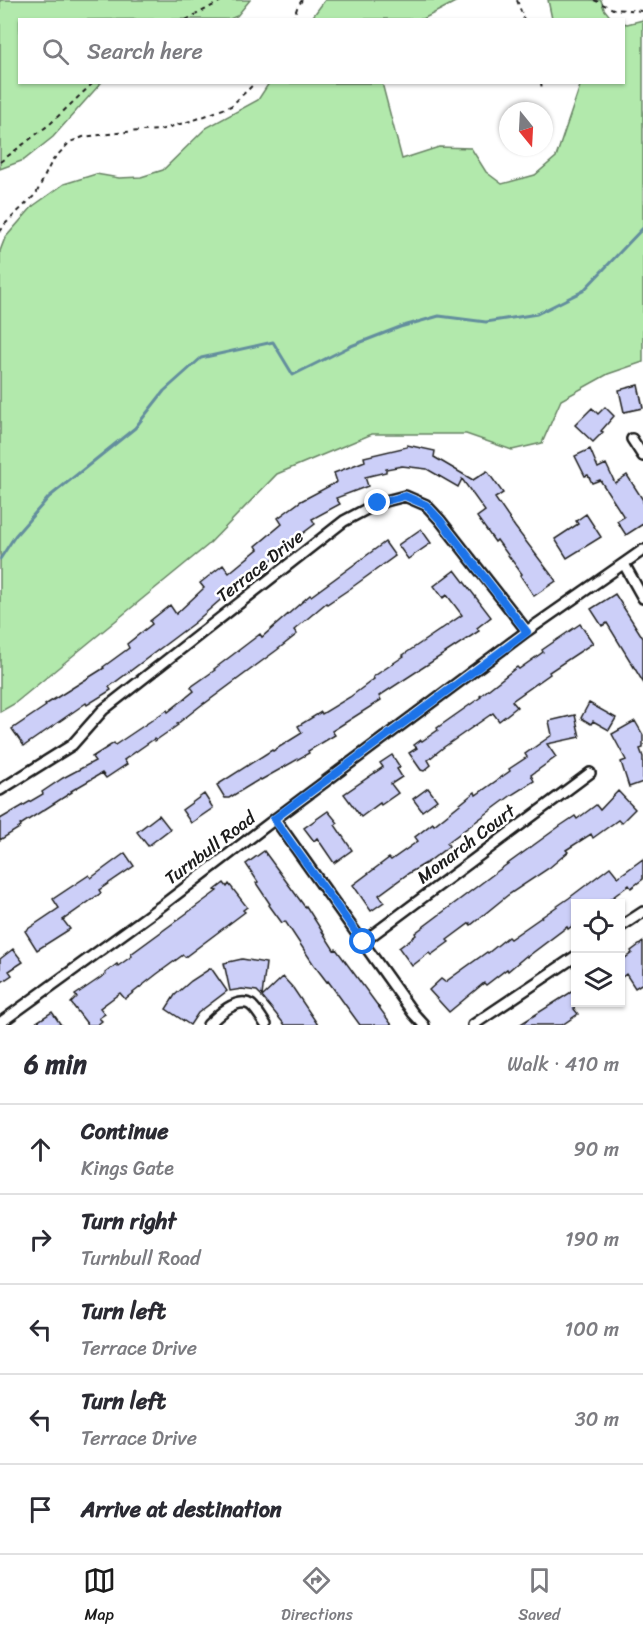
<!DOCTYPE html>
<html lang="en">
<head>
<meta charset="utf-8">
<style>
	:root { --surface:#fff; --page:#f2f2f3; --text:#2b2b33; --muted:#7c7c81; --line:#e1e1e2; --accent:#1c1c1c }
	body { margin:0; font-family:Sriracha,sans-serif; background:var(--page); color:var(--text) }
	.controls { position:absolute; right:18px; bottom:18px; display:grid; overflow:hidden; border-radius:0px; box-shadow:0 2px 4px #0004 }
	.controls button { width:54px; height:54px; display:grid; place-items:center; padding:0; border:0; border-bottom:2px solid var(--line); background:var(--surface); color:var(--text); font:30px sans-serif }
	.compass { position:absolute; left:499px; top:102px; width:54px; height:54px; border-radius:50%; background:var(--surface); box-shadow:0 2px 4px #0004; rotate:162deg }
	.stop { position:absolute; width:18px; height:18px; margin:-14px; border:4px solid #1a73e8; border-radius:50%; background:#fff }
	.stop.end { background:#1a73e8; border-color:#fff; box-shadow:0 2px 6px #0008 }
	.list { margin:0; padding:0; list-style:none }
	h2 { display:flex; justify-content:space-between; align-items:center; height:78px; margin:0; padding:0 24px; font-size:26px }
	h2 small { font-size:20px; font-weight:400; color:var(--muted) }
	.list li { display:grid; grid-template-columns:39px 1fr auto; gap:18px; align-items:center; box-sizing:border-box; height:90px; padding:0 24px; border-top:2px solid var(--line) }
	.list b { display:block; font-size:22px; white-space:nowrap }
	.list p { margin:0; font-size:20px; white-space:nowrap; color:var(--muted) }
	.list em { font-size:20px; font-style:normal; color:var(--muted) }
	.icon { flex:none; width:33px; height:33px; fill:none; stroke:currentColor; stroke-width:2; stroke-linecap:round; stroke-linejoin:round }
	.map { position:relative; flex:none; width:643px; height:1025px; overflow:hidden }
	.search { position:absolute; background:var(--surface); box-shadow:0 2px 4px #0004; left:18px; right:18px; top:18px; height:66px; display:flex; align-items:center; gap:15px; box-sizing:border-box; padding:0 21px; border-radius:0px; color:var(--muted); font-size:22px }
	.sheet { height:528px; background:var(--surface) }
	nav { display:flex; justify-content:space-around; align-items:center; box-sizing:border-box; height:84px; border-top:2px solid var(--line); background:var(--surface); font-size:16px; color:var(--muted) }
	nav a { display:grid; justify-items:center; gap:3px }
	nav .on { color:var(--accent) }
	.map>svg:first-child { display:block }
	.green { fill:#b2e9ac; stroke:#678264; stroke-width:1.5 }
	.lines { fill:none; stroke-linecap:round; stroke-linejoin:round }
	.stream { stroke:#638e9d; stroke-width:3 }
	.building { fill:#cccff8; stroke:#1c1c1c; stroke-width:1.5 }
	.street-casing { stroke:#1c1c1c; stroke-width:14 }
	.path { stroke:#1c1c1c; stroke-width:2; stroke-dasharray:4.5 4.5; stroke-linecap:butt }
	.street { stroke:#fff; stroke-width:9 }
	.route { stroke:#1a73e8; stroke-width:8 }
	.labels { text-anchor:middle; stroke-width:5; stroke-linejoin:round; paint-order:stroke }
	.street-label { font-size:18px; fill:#1c1c1c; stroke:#fff }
</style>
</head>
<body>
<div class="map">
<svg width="643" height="1025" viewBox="0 0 643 1025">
	<rect width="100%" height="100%" fill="#fff"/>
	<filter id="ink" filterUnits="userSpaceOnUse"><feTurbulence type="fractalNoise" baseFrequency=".0167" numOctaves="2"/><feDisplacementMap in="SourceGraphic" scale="12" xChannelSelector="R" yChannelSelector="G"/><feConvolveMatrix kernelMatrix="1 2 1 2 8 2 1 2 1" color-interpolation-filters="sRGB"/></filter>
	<g filter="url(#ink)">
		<!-- green -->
		<path class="green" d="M0,0h250l-13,16 -7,3 -210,1v62l81,1 -48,54 -29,23 -24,9z
			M325,0h134l-36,19h-112z
			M548,0h53l3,9 8,10h-60z
			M643,20v342l-35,12 -47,26 -19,43 -30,7 -46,-16h-94l-95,40 -69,71 -194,159 -14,8v-461l5,-13 28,-32 31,-22 32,-10 23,4 22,-1 22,-7 43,-42 52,-28 11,-17h113l20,76 37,-12 32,1 15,24 16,12 33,-9 21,-18 25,-74 43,-1v-59l3,1z"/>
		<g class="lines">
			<!-- stream -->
			<path class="stream" d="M0,559l15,-23 34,-39 86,-69 29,-37 37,-33 72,-16 20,33 58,-29 49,-19 39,-11 47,6 51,-8 46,-23 60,-63"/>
		</g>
		<!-- building -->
		<path class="building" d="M638,385l5,23 -19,4 -5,-22z
			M605,407l9,9 -13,15 2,1 -10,10 -18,-17 17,-17 6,6z
			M407,445l28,6 -1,6 39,23 14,-9 16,22 -8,5 20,29 41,54 -22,15 -14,-21 2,-1 -25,-34 -2,2 -18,-25 8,-6 -23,-32 -4,8 -31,-18 -25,-3 -16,3v3l-21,5 3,9 -32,12 4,6 -28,15 3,5 -25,19 1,1 -22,18 -2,-3 -73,64 -85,64 2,3 -24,15 -1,-2 -62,43 -12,-17 34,-23 -1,-1 59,-37 -1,-1 26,-19 -2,-4 25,-20 -2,-3 20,-16 6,9 28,-26 -4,-5 23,-18 6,8 29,-24 -2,-3 26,-22 -4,-6 23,-17 36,-19 -3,-9 31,-12 -1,-4 43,-10z
			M590,449l8,19 8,-4 9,19 12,-8 16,25v24l-17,11 -9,-14 7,-4 -24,-37 -8,3 -4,-8 -3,1 -10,-20z
			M586,514l15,23 -34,21 -12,-19 23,-15 -2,-3z
			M421,529l10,14 -23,16 -10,-14z
			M385,542l10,14 -44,32 -24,16 -1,-1 -32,27 3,4 -20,16 -73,54v-1l-27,21 1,1 -23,16 -1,-2 -30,21 3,4 -21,14 -4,-5 -31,18 1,1 -52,33 1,2 -21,13v-21l43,-25 -1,-2 21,-14 32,-17 -3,-4 22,-14 1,2 52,-35 1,2 26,-21 -3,-4 24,-17 -1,-1 46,-35 2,3 48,-42 1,1z
			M455,570l36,47 -14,11 2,3 -100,65 2,4 -49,31 3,4 -27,16 1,2 -48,27 -1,-1 -31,19h-4l-8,-13 55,-35 1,1 29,-18 -4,-7 23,-14 1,2 28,-17 24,-18 -1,-2 31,-21 -1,-1 59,-40 -15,-20 -4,3 -9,-12z
			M615,594l28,44v44l-36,-59 -5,3 -11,-17z
			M580,624l13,19 -44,29 1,2 -38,27 5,6 -18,14 -6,-8 -49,34 -16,13 3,5 -7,6 -3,-1 -12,-17 8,-5 -3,-3 7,-5 1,1 16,-11 -1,-2 44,-31 -1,-1 37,-29 2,2 24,-17 -1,-2z
			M589,703l27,15 -7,12 -16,-9 -2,3 -10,-6z
			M575,715l5,22 -33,7 9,13 -25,18 3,6 -21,13 -66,49 2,3 -21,16 -19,11 -30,22 5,7 -13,9 -18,-26 36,-27 2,2 27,-19 -3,-4 18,-14 1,2 41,-33 1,3 34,-24 -1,-2 18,-12 -2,-3 27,-19 -3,-14z
			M635,721l8,14v13l-3,1 3,8v25l-14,5 -8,-25 5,-2 -14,-26z
			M392,755l8,12 -3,2 5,8 -11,7 7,9 -17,12 -1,-2 -19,14 -17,-23 39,-27 -3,-4z
			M428,788l9,12 -15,11 -9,-12z
			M618,791l17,18 -14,14 -3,-3 -25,18 -2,-4 -25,16 2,2 -19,16 -41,27 -37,30 -1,-2 -23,17 2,2 -18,13 -2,-2 -17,13 -13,-18 17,-13 -1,-2 80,-60 65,-47 15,-10 2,3 19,-14 4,5z
			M204,794l9,14 -22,15 -9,-13z
			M328,811l10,12 -3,2 17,25 -18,13 -17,-25 -3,3 -10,-13z
			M159,815l11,14 -22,17 -11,-14z
			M264,851l41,56 1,-1 28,44 2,-1 56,76h-32l-32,-44 -1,1 -13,-17 -29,-44 -3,2 -13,-18 1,-1 -14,-21 2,-1 -12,-18z
			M125,853l9,13 -35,24 2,3 -38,27 7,9 -33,21 -12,-19 34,-23 -6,-9 36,-24 2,3z
			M643,859v20l-12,9 -2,-3 -24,18h-29v20l-8,6 -1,-2 -40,30 -1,-1 -18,15 -1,-2 -21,16 -2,-2 -35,29 -20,-22 12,-11 4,3 42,-30 1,1 20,-16 2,2 59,-41 41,-31 8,10z
			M224,883l3,4 2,-3 18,23 -4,3 2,2 -60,45 -2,-2 -26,19 -32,25 -5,-6 -20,15 5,6 -6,4 3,3 -5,4h-9l-17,-22 6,-6 -2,-2 31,-21 -1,-1 12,-9 1,2 14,-10 -1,-2 82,-60 4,-3 -2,-1z
			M643,942v41l-8,5 -9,-14 -5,4v-17l11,-8 -1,-2z
			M13,949l10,13 -14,9 3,4 -12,8v-24z
			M242,959l24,4 -4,33 -5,-5 -15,-2 -12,2 -6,-28z
			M211,968l16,23 -29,22 -8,12 -24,-16 9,-14 16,-14z
			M283,977l10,11 25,37h-33l-23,-28z
			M576,989l-2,20 4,5 -16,11h-43z
			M52,1012l9,13h-29z"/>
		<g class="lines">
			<defs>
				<path id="street" d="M632,439l11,17
					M624,564l19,34
					M0,790l72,-45 31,-35 241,-189 34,-18 27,-7 21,9 14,15 87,111
					M275,819l138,194 11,12
					M620,927l23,-15
					M363,942l227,-169
					M0,1023l160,-116 115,-88 252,-188 116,-81
					M208,1025c9,-9 29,-29 43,-20 6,5 11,14 15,20
					M473,1025l103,-69"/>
			</defs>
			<!-- street casing -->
			<use href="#street" class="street-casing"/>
			<!-- path -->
			<path class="path" d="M517,0l7,20
				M594,0l19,9 30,2
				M186,20l37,-20
				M293,20l4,-12 5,-8
				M541,82l1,8
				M0,162l50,-38 44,-42
				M0,232l5,-8 31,-30 16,-33 18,-19 13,-5 43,-5 34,-2 37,-11 34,-13 25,-24"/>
			<!-- street -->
			<use href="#street" class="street"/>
		</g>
	</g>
	<g class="lines" filter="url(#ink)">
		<!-- route -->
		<path class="route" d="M363,942l-89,-123 253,-187 -87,-112 -14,-15 -21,-9 -27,7"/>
	</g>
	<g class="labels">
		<!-- street labels -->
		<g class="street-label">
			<text transform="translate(260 566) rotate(-38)" y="6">Terrace Drive</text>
			<text transform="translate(466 844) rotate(-37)" y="6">Monarch Court</text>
			<text transform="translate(210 848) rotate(-37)" y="6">Turnbull Road</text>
		</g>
	</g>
</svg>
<div class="controls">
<button><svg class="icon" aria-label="locate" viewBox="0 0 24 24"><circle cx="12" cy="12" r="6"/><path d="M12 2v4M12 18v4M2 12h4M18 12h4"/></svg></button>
<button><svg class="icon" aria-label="layers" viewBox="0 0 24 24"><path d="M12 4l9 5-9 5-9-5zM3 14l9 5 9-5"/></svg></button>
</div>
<svg class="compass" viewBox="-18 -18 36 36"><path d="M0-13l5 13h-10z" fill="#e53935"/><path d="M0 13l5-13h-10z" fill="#7c7c81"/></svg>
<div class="stop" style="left:363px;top:942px"></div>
<div class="stop end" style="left:378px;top:503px"></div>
<div class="search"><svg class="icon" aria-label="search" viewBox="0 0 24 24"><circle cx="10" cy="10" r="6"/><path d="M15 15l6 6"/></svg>Search here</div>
</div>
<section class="sheet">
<h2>6 min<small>Walk · 410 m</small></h2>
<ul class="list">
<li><svg class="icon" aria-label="ahead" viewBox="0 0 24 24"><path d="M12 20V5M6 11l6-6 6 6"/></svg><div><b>Continue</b><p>Kings Gate</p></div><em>90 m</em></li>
<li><svg class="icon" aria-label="right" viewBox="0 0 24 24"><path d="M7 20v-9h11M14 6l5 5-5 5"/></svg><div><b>Turn right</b><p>Turnbull Road</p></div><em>190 m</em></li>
<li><svg class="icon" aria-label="left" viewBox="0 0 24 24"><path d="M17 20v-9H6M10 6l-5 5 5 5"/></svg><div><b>Turn left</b><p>Terrace Drive</p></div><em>100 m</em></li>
<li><svg class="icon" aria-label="left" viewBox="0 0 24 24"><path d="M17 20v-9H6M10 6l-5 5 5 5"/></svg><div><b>Turn left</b><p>Terrace Drive</p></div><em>30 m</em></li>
<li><svg class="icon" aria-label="arrive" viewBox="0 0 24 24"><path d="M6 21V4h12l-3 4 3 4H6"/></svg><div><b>Arrive at destination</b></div></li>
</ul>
</section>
<nav>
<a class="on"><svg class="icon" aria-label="map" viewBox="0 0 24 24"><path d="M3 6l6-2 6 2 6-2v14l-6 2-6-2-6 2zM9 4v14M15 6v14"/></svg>Map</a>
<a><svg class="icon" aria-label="directions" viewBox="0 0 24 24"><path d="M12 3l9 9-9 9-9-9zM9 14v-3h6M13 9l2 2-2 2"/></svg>Directions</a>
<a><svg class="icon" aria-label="saved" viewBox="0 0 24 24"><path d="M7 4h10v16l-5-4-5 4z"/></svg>Saved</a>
</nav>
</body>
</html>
